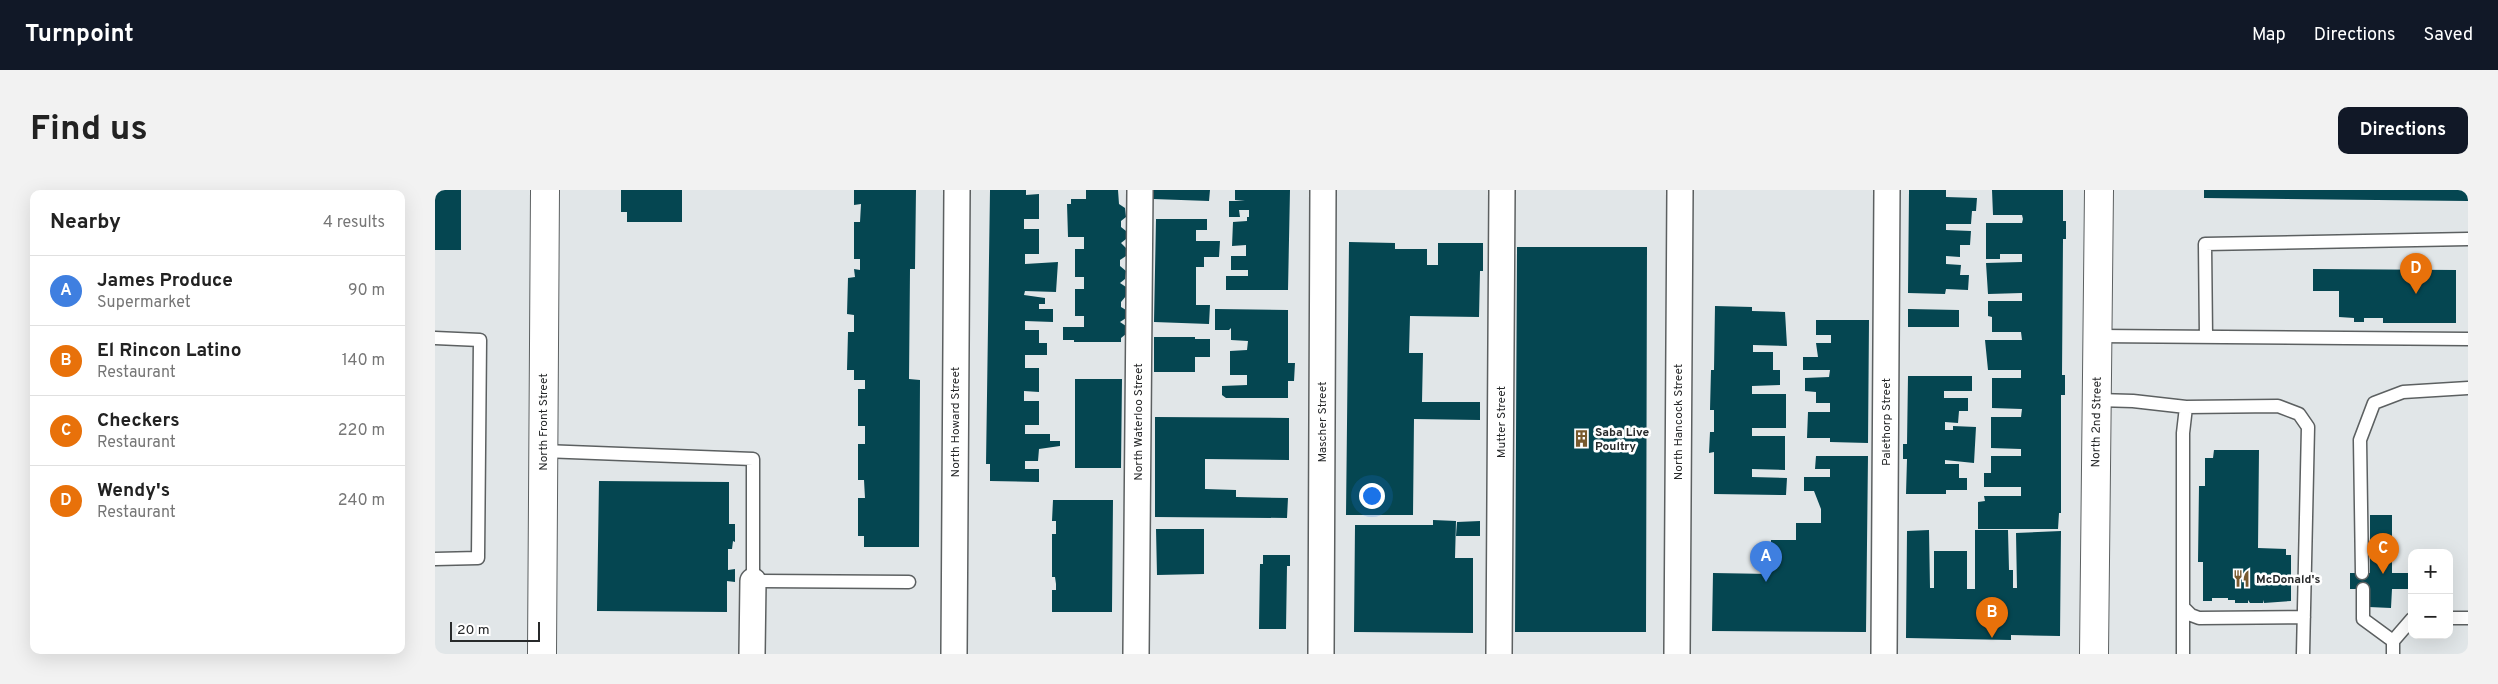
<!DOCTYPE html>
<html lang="en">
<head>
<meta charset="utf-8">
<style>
	:root { --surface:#fff; --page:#f2f2f2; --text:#222; --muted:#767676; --line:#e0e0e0; --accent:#111827 }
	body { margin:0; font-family:Overpass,sans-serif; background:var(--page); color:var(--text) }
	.controls { position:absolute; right:15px; bottom:15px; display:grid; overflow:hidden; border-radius:10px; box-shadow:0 5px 20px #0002 }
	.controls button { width:45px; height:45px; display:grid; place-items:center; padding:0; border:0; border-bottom:1px solid var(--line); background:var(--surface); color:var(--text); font:25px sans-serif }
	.scale { position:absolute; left:15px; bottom:12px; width:90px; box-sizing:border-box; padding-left:5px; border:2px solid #27292a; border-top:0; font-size:14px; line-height:18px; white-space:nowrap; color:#27292a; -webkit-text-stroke:4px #fff; paint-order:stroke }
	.you { position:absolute; left:936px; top:305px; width:18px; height:18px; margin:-12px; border:4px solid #fff; border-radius:50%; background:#1a73e8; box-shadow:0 0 0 8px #1a73e833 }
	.badge { display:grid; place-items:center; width:32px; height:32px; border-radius:50%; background:var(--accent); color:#fff; font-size:16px; font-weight:700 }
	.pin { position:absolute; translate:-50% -41px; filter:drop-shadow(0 1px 2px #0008) }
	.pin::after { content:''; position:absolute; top:26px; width:18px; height:15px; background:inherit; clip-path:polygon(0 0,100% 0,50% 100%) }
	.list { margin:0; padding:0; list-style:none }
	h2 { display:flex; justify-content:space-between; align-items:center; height:65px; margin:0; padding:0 20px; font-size:21px }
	h2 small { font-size:16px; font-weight:400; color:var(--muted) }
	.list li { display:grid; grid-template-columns:32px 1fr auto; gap:15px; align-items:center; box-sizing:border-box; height:70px; padding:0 20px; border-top:1px solid var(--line) }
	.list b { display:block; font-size:19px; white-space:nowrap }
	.list p { margin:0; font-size:16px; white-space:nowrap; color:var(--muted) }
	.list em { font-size:16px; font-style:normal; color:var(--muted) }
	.map { position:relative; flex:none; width:2033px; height:464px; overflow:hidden; border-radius:10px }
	header { display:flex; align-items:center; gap:30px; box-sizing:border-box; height:70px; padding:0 25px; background:var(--accent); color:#fff }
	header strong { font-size:24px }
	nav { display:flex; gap:28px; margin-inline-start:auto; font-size:18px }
	.intro { display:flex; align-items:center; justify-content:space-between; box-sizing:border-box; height:120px; padding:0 30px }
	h1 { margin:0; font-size:35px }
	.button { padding:12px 22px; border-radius:10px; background:var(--accent); color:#fff; font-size:18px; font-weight:700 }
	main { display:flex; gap:30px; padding:0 30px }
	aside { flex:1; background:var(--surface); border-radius:10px; box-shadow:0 5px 20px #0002 }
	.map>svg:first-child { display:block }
	.building { fill:#054651 }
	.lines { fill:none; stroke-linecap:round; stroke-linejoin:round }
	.service-casing { stroke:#5c6061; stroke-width:15 }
	.minor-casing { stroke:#5c6061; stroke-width:28 }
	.tertiary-casing { stroke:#5c6061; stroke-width:30 }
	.service { stroke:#fff; stroke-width:12 }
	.minor { stroke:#fff; stroke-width:25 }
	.tertiary { stroke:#fff; stroke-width:28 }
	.labels { text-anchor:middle; stroke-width:5; stroke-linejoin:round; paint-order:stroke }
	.street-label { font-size:12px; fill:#27292a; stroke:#fff }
	.poi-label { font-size:12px; font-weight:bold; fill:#27292a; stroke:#fff; text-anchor:start }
</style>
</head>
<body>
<header>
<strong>Turnpoint</strong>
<nav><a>Map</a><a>Directions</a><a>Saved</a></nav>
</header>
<div class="intro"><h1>Find us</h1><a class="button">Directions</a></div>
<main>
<aside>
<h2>Nearby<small>4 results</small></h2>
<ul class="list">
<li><span class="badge" style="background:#3f7fe0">A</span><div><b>James Produce</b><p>Supermarket</p></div><em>90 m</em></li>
<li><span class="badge" style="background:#e8710a">B</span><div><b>El Rincon Latino</b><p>Restaurant</p></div><em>140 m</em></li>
<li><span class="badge" style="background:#e8710a">C</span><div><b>Checkers</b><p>Restaurant</p></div><em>220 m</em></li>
<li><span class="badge" style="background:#e8710a">D</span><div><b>Wendy's</b><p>Restaurant</p></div><em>240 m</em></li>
</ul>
</aside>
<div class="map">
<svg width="2033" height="464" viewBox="0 0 2033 464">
	<rect width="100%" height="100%" fill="#e1e6e8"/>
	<!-- building -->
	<path class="building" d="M0,0h26v60h-26z
		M186,0h61v32h-55v-10h-6z
		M419,0h62l-1,79h-5l-1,110 11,1 -1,167h-55v-11h-6v-38h7l-1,-18h-6v-36h7v-18h-7v-37h7v-9h-11v-10h-7l1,-38h6v-17l-7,-1 1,-36 7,-1 -1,-8 6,1v-11h-6v-37h6l1,-18 -7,1z
		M555,0h36v5l13,-1v25h-15v10h15v25h-14v10l33,-2 -2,30 -31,-1 -1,4 21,3v6h-6v5h14v13l-28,-1v9h14v13h8v12h-22v13h14v24l-15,-1v10h15v24h-14v9h25v7h10v5l-21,3 -1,12h-13v8h14v13l-49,-1v-17h-4z
		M651,0h32l1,14 6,4 1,9 -5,4v6l5,4v8l-5,4 5,5v8l-6,4v6l6,5 -1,8 -5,4 6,4v9l-5,6v5l5,3v8l-6,4 6,4v8l-5,4v4h-47v-2h-11v-13h21v-11h-9v-27h9v-12h-9v-28h9v-12h-16l-1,-33h4v-5h15z
		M719,0h56l-1,11 -56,-2z
		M800,0h55l-2,100h-62v-14h22v-6h-17v-14h15v-11l-14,1 1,-24 14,-1v-4h2v-7h-10l1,7h-11v-16h16l-10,-1z
		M1474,0h37v7l31,1 -1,13h-4l-1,13h-25v6l25,1 -1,14h-10v12l-14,-1v8l15,1 -1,10h9l-1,15 -22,-1 -1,5 -37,-1z
		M1557,0h71v31h3v18h-3l-1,136h3v20h-4v118h-2l-1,16h-80v-27l7,-1 -1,-5h37v-9h-37v-14h7v-17h30v-7l-30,-1v-31h30l1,-8 -30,-1v-30h29v-8h-33l-3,-30h37l-1,-8h-29v-15l-4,-1v-15h34v-8l-34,1 -2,-31 36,-1v-8h-22v5h-14v-36h36l1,-4 -1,-4h-29z
		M1769,0h264v11l-264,-3z
		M721,29h51v11h-11v11h24l-1,16h-15v10h-8v38h14l-1,19 -55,-2z
		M914,52l46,1v6h32v16h11v-22h45v28h-3l-1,46 -69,-1 -1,37h14l-1,49h58v18l-66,-1 -1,96h-67z
		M1082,57h130l-1,385h-131z
		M1878,79l143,1v53h-73v-5h-19v4h-10v-4l-15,-1v-26h-26z
		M1280,116l37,1v4l33,1 2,34 -34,-1v7h20v18h7v15l-28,1v8h34v34h-34v8h33v34l-33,-1v8l35,1 -1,17 -72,-1v-42l-5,1 1,-21h4v-22h-4l1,-40h3z
		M780,119l73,1v53h7l-1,18h-6v17h-62l-4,-3v-9l25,-1v-10h-17v-24l17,-1 1,-9 -17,-1v-12l-2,2h-14z
		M1473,119l51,1v17h-51z
		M1381,130h53l-1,123 -38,-1v-4h-23l1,-26h22v-9h-14v-11l-11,-1v-13l24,-1 1,-7h-27v-13h15l-2,-14h15v-8h-15z
		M719,147h41v2h15v18h-15v15h-41z
		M1473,186h64v15h-28v7h24v13h-9l-1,12 -13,-1v8h8v-4l23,1 -2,36 -29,-3v4h14v14h8v12h-21v4h-40l1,-35h-4v-15h4z
		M640,189h47l-1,89h-46z
		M720,227l134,1v42l-84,-1v30l31,1v7l52,1 -1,20 -132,-1z
		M1779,260h45l-1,98 28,1v6h5v22h-5v4h2v4h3v16l-27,2v-3l-1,3h-13l-2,-3v3h-13v-3h-7v-2h-16v3h-9v-39h-5l1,-76h6v-28h8z
		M1381,266h52l-2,176 -154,-1 1,-58 57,1 1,-34h25v-17h25v-14l-7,-18h-10v-14h26v-8h-15z
		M164,291l130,1v42h6v18l-2,-1 -1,8h-4v21l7,-1v13l-8,-1v31l-130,-1z
		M618,310h60l-1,112h-60v-22h4v-6l-1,-7h-3v-43h4v-13h-4z
		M1935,325h22v58h19v16h-19l-1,19 -22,-1 1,-18h-20v-16h20z
		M998,330l23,1 -1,37h18v75l-119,-1 1,-107h78z
		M1045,331v15h-24l1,-14z
		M721,339h48v45l-47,1z
		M1494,340l1,58h4v-37h33v38h8v-59h33l1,40h4v18h4l-1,-55 45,-2 -1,105 -49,-1v5l-105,-2 1,-107z
		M828,365h27v11h-3l-1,63h-27l1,-65h3z"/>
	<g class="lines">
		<defs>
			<path id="service" d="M1662,146l371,3
				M1771,147l-1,-93 263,-5
				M0,148l45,2 -2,218 -43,1
				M1662,210l36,1 53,6
				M108,261l210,8v122l156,1
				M1927,383l-2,-133 14,-37 29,-11 65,-4
				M1928,399v30l30,22v13
				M1748,417l8,8 8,3 105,-1
				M2014,428h19
				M1958,451l19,-22
				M1748,464v-221l3,-26 92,-1 21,8 9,13 -5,227"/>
			<path id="minor" d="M317,464l1,-73
				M519,464l3,-464
				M701,464l4,-464
				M886,464l2,-464
				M1064,464l3,-464
				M1242,464l3,-464
				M1449,464l3,-464"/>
			<path id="tertiary" d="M107,464l3,-464
				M1659,464l5,-464"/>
		</defs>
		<!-- service casing -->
		<use href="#service" class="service-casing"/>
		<!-- minor casing -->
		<use href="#minor" class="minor-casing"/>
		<!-- tertiary casing -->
		<use href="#tertiary" class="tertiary-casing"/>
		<!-- service -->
		<use href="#service" class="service"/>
		<!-- minor -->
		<use href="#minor" class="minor"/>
		<!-- tertiary -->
		<use href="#tertiary" class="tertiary"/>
	</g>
	<!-- icons -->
	<defs>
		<symbol id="building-bare" viewBox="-9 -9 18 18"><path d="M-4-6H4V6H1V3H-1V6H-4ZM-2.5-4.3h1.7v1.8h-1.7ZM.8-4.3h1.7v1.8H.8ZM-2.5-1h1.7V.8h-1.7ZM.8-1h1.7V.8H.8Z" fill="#785a2e" stroke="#fff" stroke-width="2.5" paint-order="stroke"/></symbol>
		<symbol id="restaurant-bare" viewBox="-9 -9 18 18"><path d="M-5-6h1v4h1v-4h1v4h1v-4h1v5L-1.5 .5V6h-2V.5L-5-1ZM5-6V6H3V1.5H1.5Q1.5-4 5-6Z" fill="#785a2e" stroke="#fff" stroke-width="2.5" paint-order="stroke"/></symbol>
	</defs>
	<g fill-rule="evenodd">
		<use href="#building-bare" x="1134" y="236" width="25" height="25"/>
		<use href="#restaurant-bare" x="1794" y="376" width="25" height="25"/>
	</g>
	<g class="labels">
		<!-- street labels -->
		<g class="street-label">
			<text transform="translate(108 232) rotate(-90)" y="4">North Front Street</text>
			<text transform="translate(520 232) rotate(-90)" y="4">North Howard Street</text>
			<text transform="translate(703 232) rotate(-90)" y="4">North Waterloo Street</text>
			<text transform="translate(887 232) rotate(-90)" y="4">Mascher Street</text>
			<text transform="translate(1066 232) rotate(-90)" y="4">Mutter Street</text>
			<text transform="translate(1243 232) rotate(-90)" y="4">North Hancock Street</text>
			<text transform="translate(1451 232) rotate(-90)" y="4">Palethorp Street</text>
			<text transform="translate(1661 232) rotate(-89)" y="4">North 2nd Street</text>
		</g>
		<!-- poi labels -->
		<g class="poi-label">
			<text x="1160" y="246">Saba Live<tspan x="1160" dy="14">Poultry</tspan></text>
			<text x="1821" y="393">McDonald's</text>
		</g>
	</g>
</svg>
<div class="controls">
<button>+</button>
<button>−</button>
</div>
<div class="scale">20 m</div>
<div class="you"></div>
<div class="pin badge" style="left:1331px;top:392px;background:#3f7fe0">A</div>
<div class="pin badge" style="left:1557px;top:448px;background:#e8710a">B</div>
<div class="pin badge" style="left:1948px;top:384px;background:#e8710a">C</div>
<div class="pin badge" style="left:1981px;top:104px;background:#e8710a">D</div>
</div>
</main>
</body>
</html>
